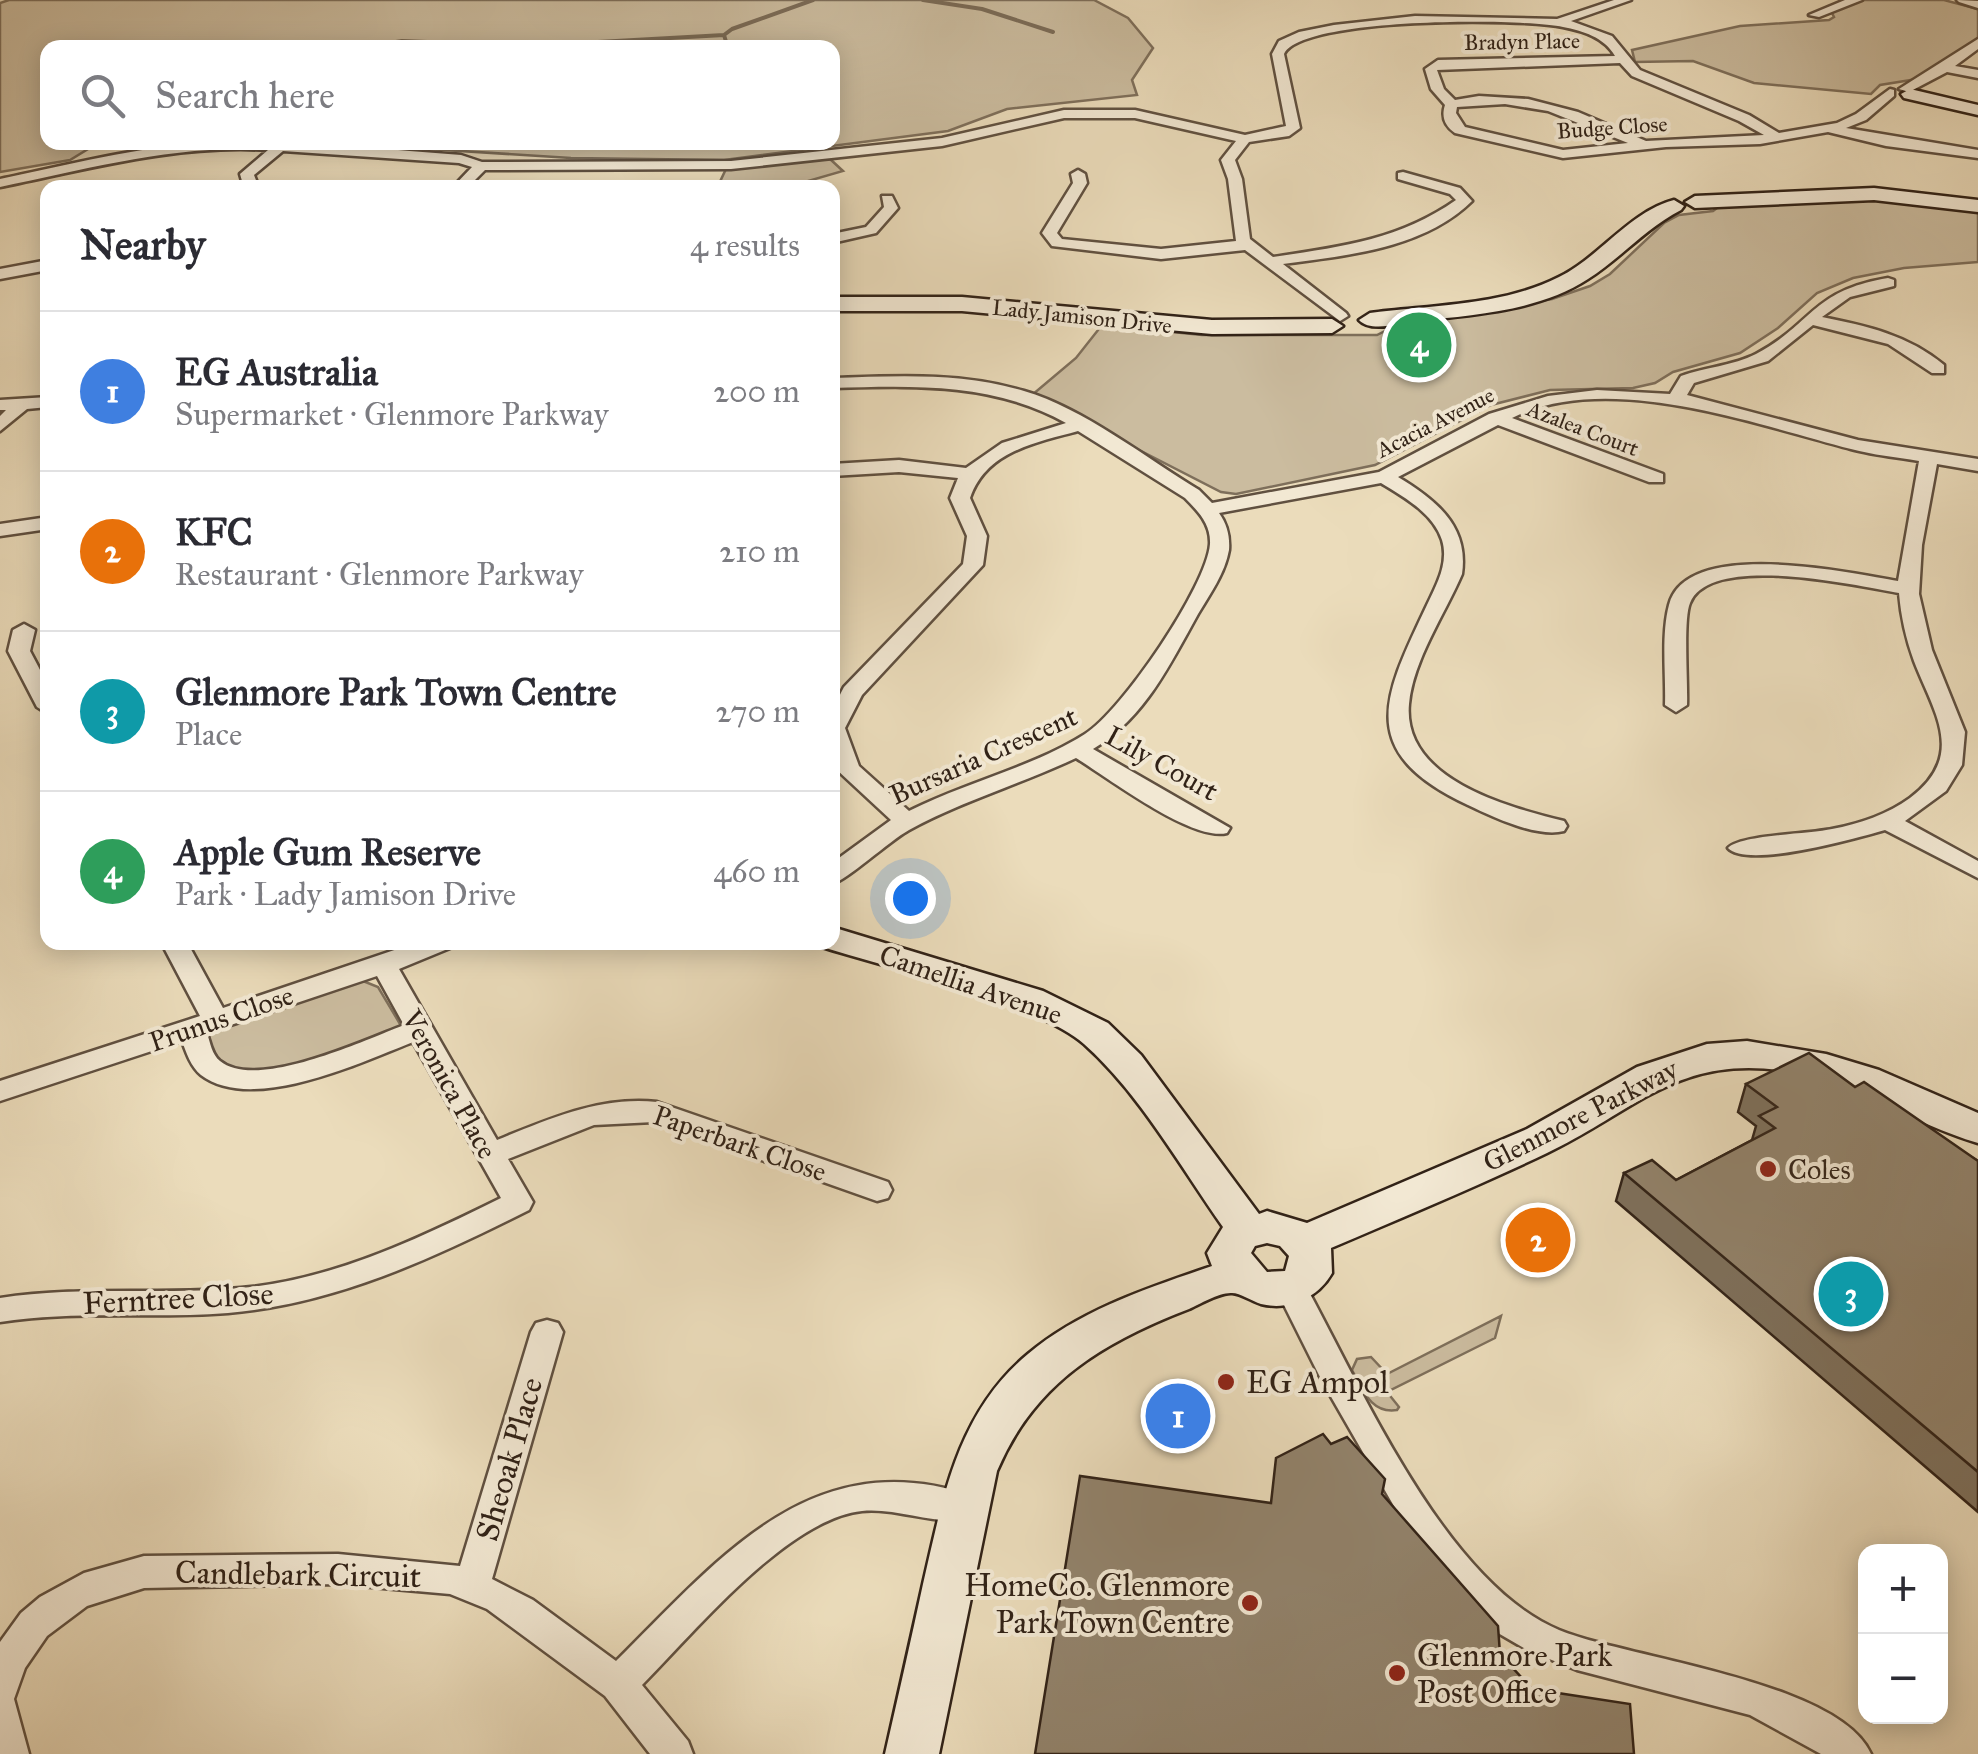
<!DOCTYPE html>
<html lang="en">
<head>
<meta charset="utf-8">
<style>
	:root { --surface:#fff; --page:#f2f2f3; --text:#2b2b33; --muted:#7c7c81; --line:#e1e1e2; --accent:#db2777 }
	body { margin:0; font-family:"IM FELL Great Primer",serif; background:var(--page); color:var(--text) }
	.controls { position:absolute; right:30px; bottom:30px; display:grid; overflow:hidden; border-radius:20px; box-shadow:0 5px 25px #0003 }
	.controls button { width:90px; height:90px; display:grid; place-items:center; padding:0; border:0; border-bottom:2px solid var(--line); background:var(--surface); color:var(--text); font:50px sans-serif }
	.you { position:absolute; left:910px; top:898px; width:35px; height:35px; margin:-25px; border:8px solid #fff; border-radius:50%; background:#1a73e8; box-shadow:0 0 0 15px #1a73e833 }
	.badge { display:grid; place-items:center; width:65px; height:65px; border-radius:50%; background:var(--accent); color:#fff; font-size:32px; font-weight:700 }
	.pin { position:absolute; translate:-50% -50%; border:5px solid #fff; box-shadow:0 2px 10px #0006 }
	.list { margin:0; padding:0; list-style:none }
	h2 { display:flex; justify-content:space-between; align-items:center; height:130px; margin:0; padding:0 40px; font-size:42px }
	h2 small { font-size:32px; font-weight:400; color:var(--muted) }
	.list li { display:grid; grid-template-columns:65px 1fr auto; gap:30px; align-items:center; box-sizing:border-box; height:160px; padding:0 40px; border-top:2px solid var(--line) }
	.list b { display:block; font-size:38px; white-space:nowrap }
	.list p { margin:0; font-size:32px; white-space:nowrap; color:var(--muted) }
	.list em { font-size:32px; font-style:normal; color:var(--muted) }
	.icon { flex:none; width:55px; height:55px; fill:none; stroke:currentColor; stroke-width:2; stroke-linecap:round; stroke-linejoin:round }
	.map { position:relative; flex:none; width:1978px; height:1754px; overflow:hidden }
	.search { position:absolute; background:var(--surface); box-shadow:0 5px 25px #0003; left:40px; top:40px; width:800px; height:110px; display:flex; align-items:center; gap:25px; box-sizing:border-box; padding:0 35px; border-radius:20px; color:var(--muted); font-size:38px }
	.panel { position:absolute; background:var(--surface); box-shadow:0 5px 25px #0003; left:40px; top:180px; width:800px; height:770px; border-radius:20px }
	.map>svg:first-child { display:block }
	.green { fill:#cbbc9f; stroke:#7e6f5b; stroke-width:2.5 }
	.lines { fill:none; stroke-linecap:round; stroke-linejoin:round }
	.stream { stroke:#7b6c58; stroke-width:4 }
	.street-casing { stroke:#605040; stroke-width:5 }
	.secondary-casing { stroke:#312217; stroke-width:5 }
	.street { fill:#f2e8d3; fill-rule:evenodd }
	.secondary { fill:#f2e8d3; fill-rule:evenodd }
	.wall { fill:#7e715d; stroke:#312217; stroke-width:2.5 }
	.building { fill:#92836c; stroke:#312217; stroke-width:2.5 }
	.poi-dot { fill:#8f2418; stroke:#f2e8d3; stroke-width:4 }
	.labels { text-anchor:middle; stroke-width:8; stroke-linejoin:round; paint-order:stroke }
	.far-street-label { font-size:22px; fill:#312217; stroke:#f2e8d3 }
	.street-label { font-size:28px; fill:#312217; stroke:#f2e8d3 }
	.poi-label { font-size:28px; fill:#312217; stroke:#f2e8d3; text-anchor:start }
	.near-street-label { font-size:32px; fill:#312217; stroke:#f2e8d3 }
	.near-poi-label { font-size:32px; fill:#312217; stroke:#f2e8d3; text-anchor:start }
</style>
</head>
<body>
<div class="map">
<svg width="1978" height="1754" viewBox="0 0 1978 1754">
	<rect width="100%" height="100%" fill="#ebdcbb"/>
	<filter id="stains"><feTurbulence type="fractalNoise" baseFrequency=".002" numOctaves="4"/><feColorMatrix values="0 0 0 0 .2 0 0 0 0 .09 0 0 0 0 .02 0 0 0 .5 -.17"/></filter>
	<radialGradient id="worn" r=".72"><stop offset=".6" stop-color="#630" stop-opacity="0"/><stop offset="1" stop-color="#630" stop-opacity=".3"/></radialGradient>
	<!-- green -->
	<path class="green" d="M9,0h1085l34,18 25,30 -21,32 5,15 -130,14 -59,22 -224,29 -153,-2 -236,-15 497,-1v-94h-784v94l92,1 -47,3 -23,14 -70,12v-169z
		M1863,0h81l34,9v30l-61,40 -37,6 -9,9 -117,-11 -61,-22 -58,1 -3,-12 108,-24 89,-6 5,-3 -3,-6z
		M830,159l13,12 -49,14 2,2 -79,1 9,-19z
		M1873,200l105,12v50l-74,6 -51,10 -36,15 -39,35 -38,25 -67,19 -18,11 -22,5 -83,2 -59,15 -116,60 -139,29 -15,-2 -189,-97 44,-37 26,-33 100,10h175l16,-8 159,-28 38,-13 20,-12 54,-51 15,-8 34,-4 8,-6z
		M358,979l20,8 25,42 -140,46 -44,-10 -17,-37z
		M1501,1316l-6,22 -108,54 12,15 -2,3c-26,4 -34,-20 -45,-40l5,-11 14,-2 16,17z"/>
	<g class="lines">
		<!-- stream -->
		<path class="stream" d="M923,0l59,9 71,23
			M358,48l44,-7 124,5 198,-11
			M728,48l-4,-13 8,-6 81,-29"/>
		<defs>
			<path id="street" d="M1614,0h17l-60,21 41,15 28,34 109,45 30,18 58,-10 19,-9 34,-25 4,1v6l-28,24 -20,8 132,22v8l-92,-12 -58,-14 -68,12 -94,3 -103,11 -108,-25c-10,-7 -14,-16 -10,-28l-14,-16 -6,-20 13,-9 177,-4c-11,-19 -32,-25 -52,-29 -42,-9 -261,-10 -279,27l16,74 -11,8 -40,6 -14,18 7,19 8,60 23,18c67,-10 126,-17 183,-57l-6,-6 -52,-15v-6l5,-1 57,16 12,13c-49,48 -124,54 -189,63l63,49 2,3 -8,5 -95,-71 -84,9 -109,-13 -10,-13 31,-50 -2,-9 7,-4 7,4 2,9 -30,50 5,6 99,10 75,-8 -8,-62 -7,-19 15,-19 -101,-23h-71l-122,28 -211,23 -246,1 -18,18h-15l20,-21 -13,-4 -176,-12 -29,24 5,13h-15l-4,-14 28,-24c-91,-6 -180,19 -268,37v-8c68,-14 136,-32 206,-36 84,-5 171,6 255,12l21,7 249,-1 211,-23 122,-28h71l110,25 41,-9 -14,-72 7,-13 20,-9 35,-7 81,-9 142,3zM1620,63l12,13 107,45 25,14 -118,6 -68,-29 -50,-13 -49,-3 -24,4 -11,-11 -7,-19zM1505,104l43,7 80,32 -65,7 -98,-23 -9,-14 1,-6z
				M1845,0h17l-43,17 -10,-2z
				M1957,0l21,1v7l-19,-6z
				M1978,39v10l-23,17 23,4v8l-31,-6 -38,20 -10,-3z
				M882,196h10l6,12 -22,25 -44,10v-9l34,-7 18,-20z
				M48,260v10l-48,9v-10z
				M1888,278l6,2v6l-44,11 -28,20c45,9 86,18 122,48v8h-12l-44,-29 -75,-19 -45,36 -74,22 -7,12 171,45 120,19v12l-41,-7 -15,81 -3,49 13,56 33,82 -3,33 -16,26 -41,30 73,40v17l-93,-48c-28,8 -138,39 -157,18 11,-13 82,-14 104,-19 27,-5 56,-15 78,-31 57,-43 24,-85 4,-137 -8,-22 -13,-44 -15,-68 -41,-7 -189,-41 -209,10 -7,16 -2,82 -3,102l-11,7 -11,-7c1,-31 -4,-70 4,-100 17,-68 182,-32 229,-24l21,-120c-23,-4 -46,-6 -68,-12 -97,-25 -243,-79 -339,-31l151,56v8h-14l-151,-57 -100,52c38,23 71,49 64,97 -17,40 -49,86 -53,130 -7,75 98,103 155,117l3,5 -3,5c-27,7 -71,-14 -96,-26 -113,-53 -85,-107 -41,-200 10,-21 22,-42 15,-65 -9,-27 -38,-43 -61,-57l-162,30c8,11 11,23 10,37 -4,23 -19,44 -31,64 -28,50 -53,104 -105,135l137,79 -3,5c-35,9 -120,-56 -151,-75 -55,26 -114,43 -167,72 -20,11 -63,51 -77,54v-21l59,-43 -55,-51c-8,-26 -6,-58 8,-82l119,-123 4,-28 -17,-38 8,-20 -59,-6 -67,4v-12l67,-4 67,8 36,-25 64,-20c-73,-41 -152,-37 -234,-35v-10c65,-2 129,-6 192,13 59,17 122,67 175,99l13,13 167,-31 110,-58 59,-18 49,-6 73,4 11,-18c24,-9 52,-10 75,-22 58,-31 55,-63 132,-76zM1078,431l107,67c13,13 26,26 25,46 -3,42 -88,167 -125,190 -54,34 -119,48 -176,77l-50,-45 -14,-38 17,-33 121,-130 4,-29 -17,-38c16,-47 65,-55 108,-67z
				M48,397v10l-21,2 -27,22v-15l6,-6h-6v-10z
				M48,517v12l-48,7v-12z
				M24,624l11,6 -5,21 18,34v29l-11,-7 -29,-56 5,-21z
				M161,942h26l36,66 195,-66h36l-4,6 -51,21 98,171c52,-21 103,-44 160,-38l231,80 4,8 -4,8 -11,3 -223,-79 -60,3 -86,34 25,43 -4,8c-95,48 -194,94 -301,103 -76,6 -153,-3 -228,9v-24c83,-13 167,-2 251,-11 88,-10 171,-50 250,-89l-88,-156c-51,20 -161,72 -212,33 -10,-8 -15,-23 -19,-34l-182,60v-20l200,-65zM377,976l27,49c-39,15 -148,66 -184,36 -8,-6 -10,-19 -13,-28z
				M1291,1275l11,4c58,105 142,303 257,351 71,29 280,51 312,124h-50l-71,-39 -173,-45 -48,-19 -31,-18 -51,-48 -41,-58 -84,-146 -47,-94 5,-8z
				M547,1320l11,3 5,9 -71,247 41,21 83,61c104,-103 197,-221 360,-164l5,10 -5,10c-33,12 -77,-10 -114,-6 -75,8 -168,122 -220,174l46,56 5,13h-43l-45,-58 -118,-87 -37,-15 -112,-10 -194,4 -57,18 -40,30 -22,32 -11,31 15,55h-29v-112l21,-29 19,-16 44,-24 60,-17 194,-2 122,12 71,-234 5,-9z"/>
			<path id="secondary" d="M1910,89l68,16v10l-74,-17 -3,-4z
				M1874,188l104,12v12l-104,-12 -179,8 -10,-6 10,-6z
				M1674,200l10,6 -3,4c-35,18 -60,48 -93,69 -49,32 -114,36 -171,42 -17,2 -46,12 -58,-1l11,-7c63,-8 132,-7 189,-36 41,-20 70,-65 115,-77z
				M832,297h130l250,23 120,-1 11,7 -11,7 -120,1 -250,-23h-130z
				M832,927l211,64 65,32 33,32 118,159 8,-3 40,12 220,-94 110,-62 70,-23 40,-3 79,13 53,16 99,43v30c-66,-19 -123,-62 -192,-72 -108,-17 -151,40 -239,82 -71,34 -144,64 -216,95l1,25c-14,25 -43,38 -71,31 -9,-3 -21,-11 -29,-11 -12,-1 -32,11 -43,16 -86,33 -155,74 -192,162l-58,283h-54c13,-57 26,-114 38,-170 20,-86 34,-171 105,-230 52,-44 120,-66 184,-88l-5,-13 16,-26c-43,-61 -83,-133 -139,-183 -48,-42 -199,-77 -265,-98l-2,-4h15zM1267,1243l13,3 9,10 -4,15 -18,1 -16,-19 4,-7z"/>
		</defs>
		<!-- street casing -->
		<use href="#street" class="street-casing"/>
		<!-- secondary casing -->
		<use href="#secondary" class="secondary-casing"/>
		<!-- street -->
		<use href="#street" class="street"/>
		<!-- secondary -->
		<use href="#secondary" class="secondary"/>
	</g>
	<!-- wall -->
	<path class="wall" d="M1746,1084l109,3 123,74v351l-362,-311 8,-28 52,7 76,-40 4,-14 -18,-14z"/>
	<!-- building -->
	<path class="building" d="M1809,1053l46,34 9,-5 114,79v311l-354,-299 28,-13 24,20 99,-52 -16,-12 18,-9 -31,-23z
		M1323,1434l8,10 16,-7 38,42 -3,15 116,132 2,28 32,35 98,15 4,50h-599l45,-278 191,27 5,-45z"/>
	<!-- markers -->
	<g class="poi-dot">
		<circle cx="1768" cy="1169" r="10"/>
		<circle cx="1226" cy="1382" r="10"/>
		<circle cx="1250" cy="1603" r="10"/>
		<circle cx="1397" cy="1673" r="10"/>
	</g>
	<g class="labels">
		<!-- far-street labels -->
		<g class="far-street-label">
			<text transform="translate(1522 41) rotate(-1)" y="8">Bradyn Place</text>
			<text transform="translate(1612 127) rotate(-4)" y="8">Budge Close</text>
			<text transform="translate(1082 316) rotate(6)" y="8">Lady Jamison Drive</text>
			<text transform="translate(1435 422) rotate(-27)" y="8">Acacia Avenue</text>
			<text transform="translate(1583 428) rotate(21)" y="8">Azalea Court</text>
		</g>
		<!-- street labels -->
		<g class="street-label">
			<text transform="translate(983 755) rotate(-24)" y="10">Bursaria Crescent</text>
			<text transform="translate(1162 763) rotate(29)" y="10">Lily Court</text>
			<text transform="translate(971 984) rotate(19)" y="10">Camellia Avenue</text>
			<text transform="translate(221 1018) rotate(-19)" y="10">Prunus Close</text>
			<text transform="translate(450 1084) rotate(61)" y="10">Veronica Place</text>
			<text transform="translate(1580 1115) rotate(-27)" y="10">Glenmore Parkway</text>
			<text transform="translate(740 1143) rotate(19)" y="10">Paperbark Close</text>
		</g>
		<!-- poi labels -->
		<g class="poi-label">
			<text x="1788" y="1179">Coles</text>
		</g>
		<!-- near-street labels -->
		<g class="near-street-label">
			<text transform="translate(178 1298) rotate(-3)" y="11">Ferntree Close</text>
			<text transform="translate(509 1459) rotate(-74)" y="11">Sheoak Place</text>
			<text transform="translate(298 1574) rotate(1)" y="11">Candlebark Circuit</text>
		</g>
		<!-- near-poi labels -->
		<g class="near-poi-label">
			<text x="1246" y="1393">EG Ampol</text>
			<text x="1230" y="1596" text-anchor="end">HomeCo. Glenmore<tspan x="1230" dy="37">Park Town Centre</tspan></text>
			<text x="1417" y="1666">Glenmore Park<tspan x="1417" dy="37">Post Office</tspan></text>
		</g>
	</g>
	<rect width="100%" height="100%" filter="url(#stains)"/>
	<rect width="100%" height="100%" fill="url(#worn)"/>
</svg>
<div class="controls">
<button>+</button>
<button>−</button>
</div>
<div class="you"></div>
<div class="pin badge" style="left:1178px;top:1416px;background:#3f7fe0">1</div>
<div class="pin badge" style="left:1538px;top:1240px;background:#e8710a">2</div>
<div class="pin badge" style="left:1851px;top:1294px;background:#0f9aa8">3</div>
<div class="pin badge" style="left:1419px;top:345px;background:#2e9e5b">4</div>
<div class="search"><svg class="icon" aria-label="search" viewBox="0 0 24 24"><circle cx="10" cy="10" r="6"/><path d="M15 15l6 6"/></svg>Search here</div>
<section class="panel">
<h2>Nearby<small>4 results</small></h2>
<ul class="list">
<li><span class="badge" style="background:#3f7fe0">1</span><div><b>EG Australia</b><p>Supermarket · Glenmore Parkway</p></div><em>200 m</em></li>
<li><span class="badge" style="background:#e8710a">2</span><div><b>KFC</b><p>Restaurant · Glenmore Parkway</p></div><em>210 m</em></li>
<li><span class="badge" style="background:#0f9aa8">3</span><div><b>Glenmore Park Town Centre</b><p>Place</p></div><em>270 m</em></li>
<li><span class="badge" style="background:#2e9e5b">4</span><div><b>Apple Gum Reserve</b><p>Park · Lady Jamison Drive</p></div><em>460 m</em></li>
</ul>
</section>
</div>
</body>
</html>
